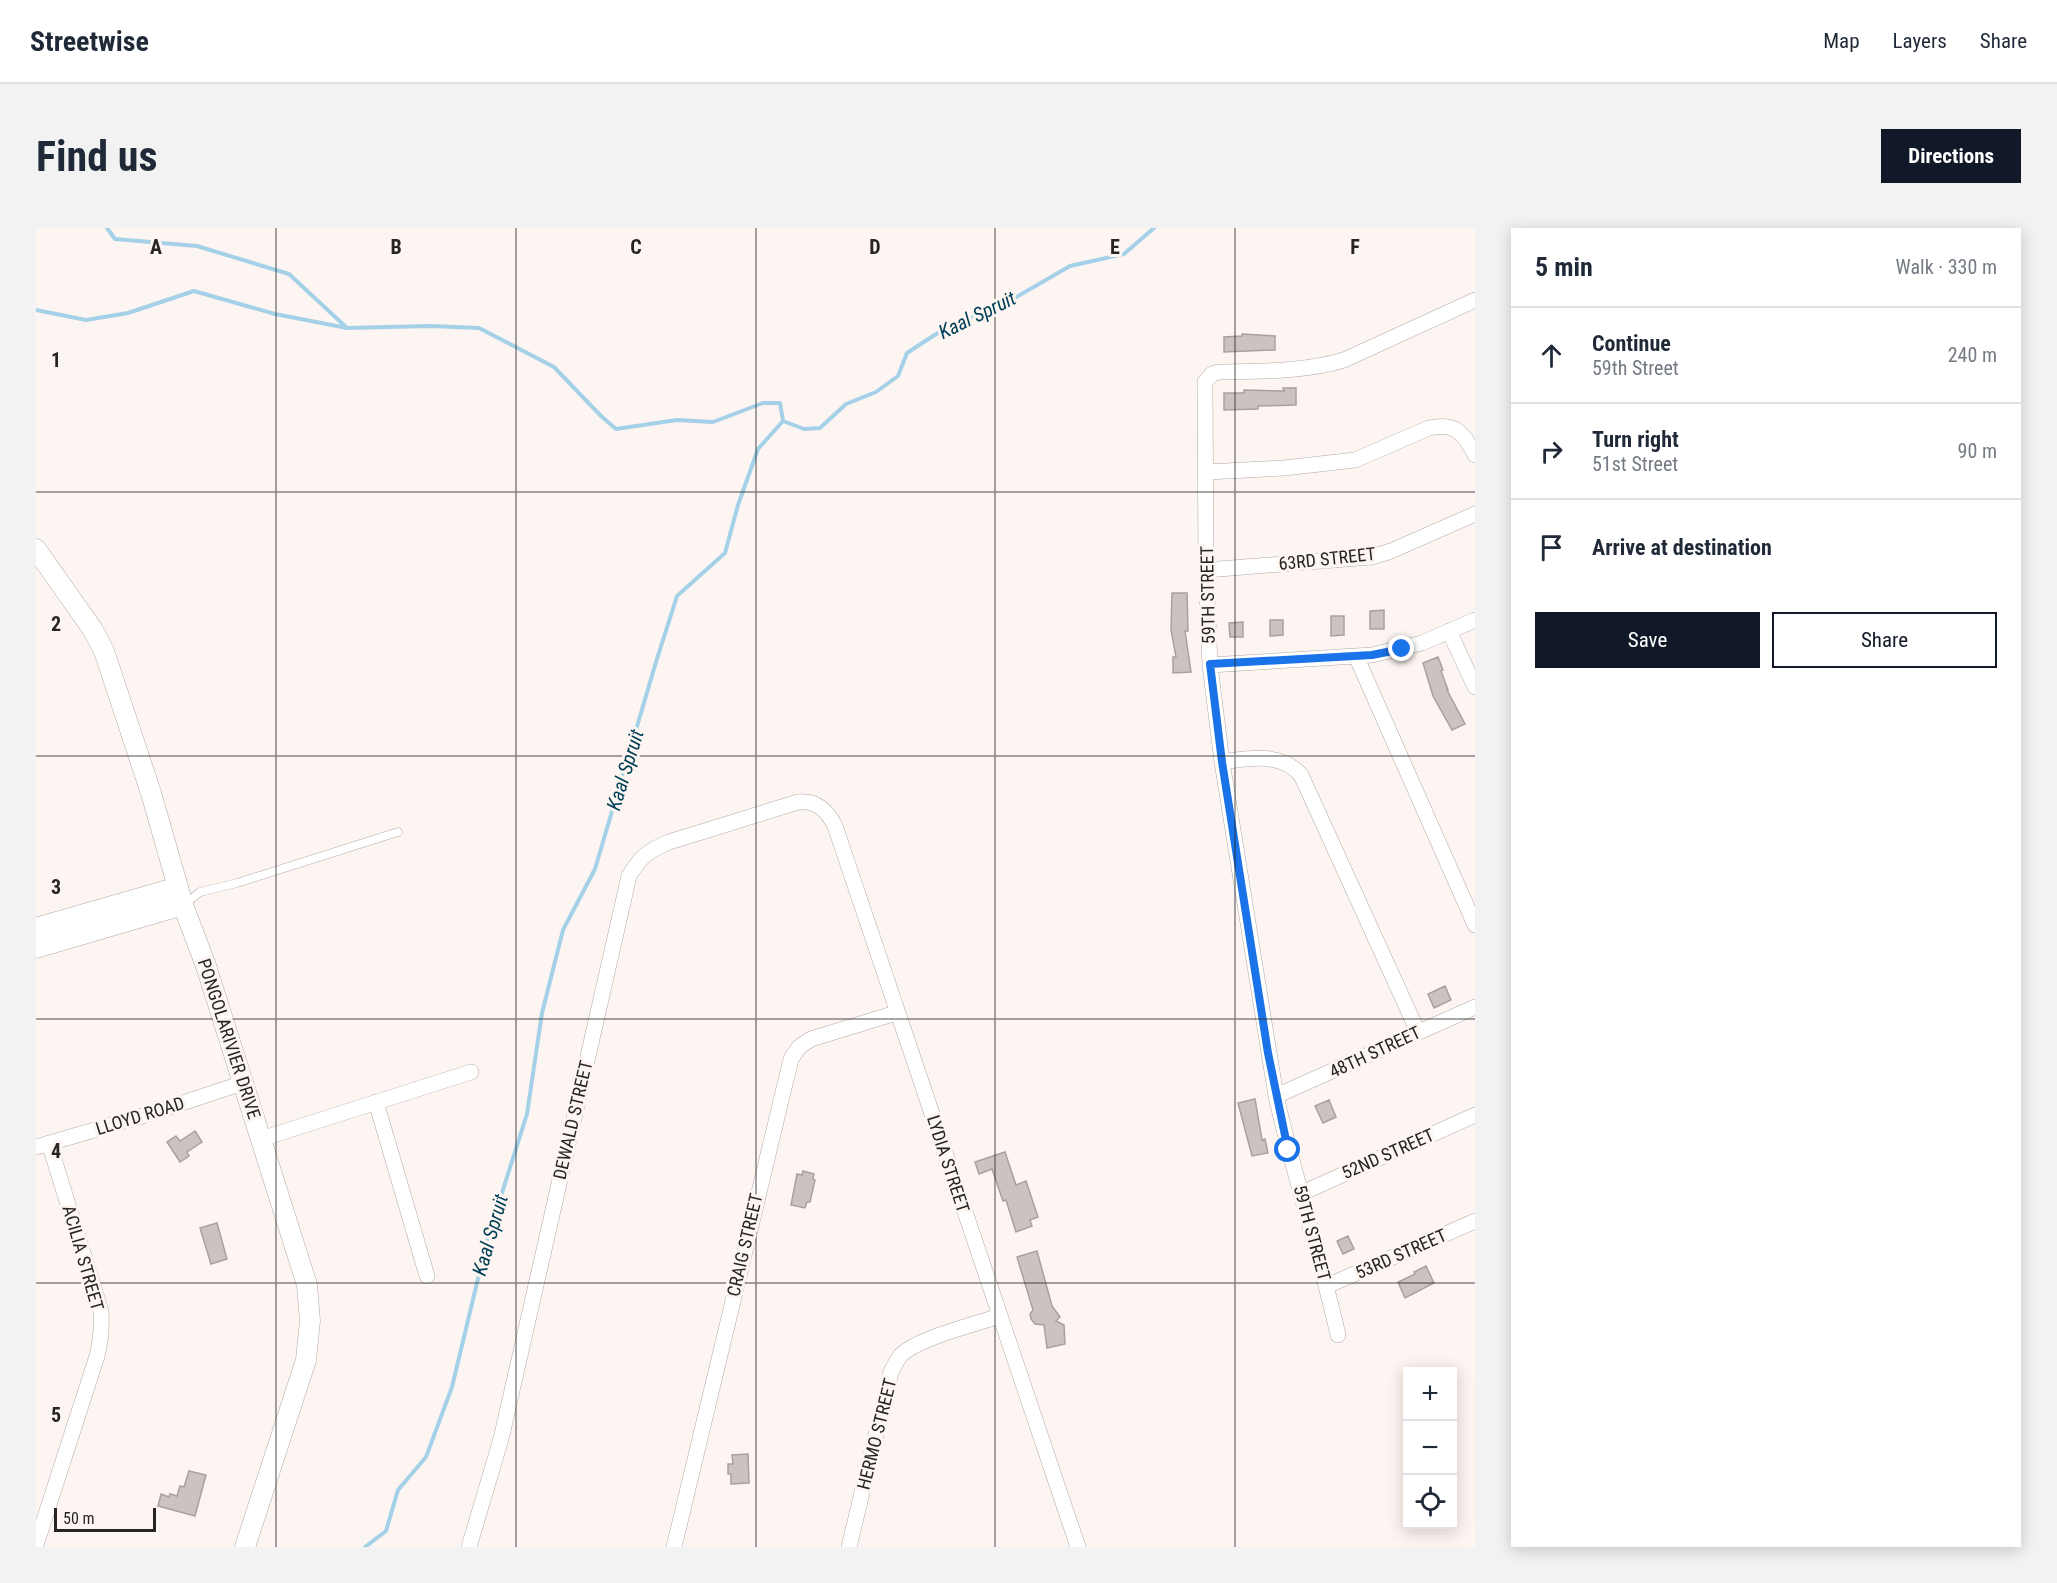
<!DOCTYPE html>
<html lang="en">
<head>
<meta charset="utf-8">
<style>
	:root { --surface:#fff; --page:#f2f2f3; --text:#1f2937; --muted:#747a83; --line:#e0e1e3; --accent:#111827 }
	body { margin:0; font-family:"Roboto Condensed",sans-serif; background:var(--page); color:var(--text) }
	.controls { position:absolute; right:18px; bottom:18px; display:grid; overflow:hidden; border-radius:0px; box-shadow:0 3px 15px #0003 }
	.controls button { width:54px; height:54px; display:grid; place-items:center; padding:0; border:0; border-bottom:2px solid var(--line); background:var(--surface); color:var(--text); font:30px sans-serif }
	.scale { position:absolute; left:18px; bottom:15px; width:102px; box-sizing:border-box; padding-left:6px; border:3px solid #272523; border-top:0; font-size:16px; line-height:21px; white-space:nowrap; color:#272523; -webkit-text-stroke:4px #fdf5f1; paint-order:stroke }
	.stop { position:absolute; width:18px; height:18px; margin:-14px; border:4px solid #1a73e8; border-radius:50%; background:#fff }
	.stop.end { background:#1a73e8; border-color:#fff; box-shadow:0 2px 6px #0008 }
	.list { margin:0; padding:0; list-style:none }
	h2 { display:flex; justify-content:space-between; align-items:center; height:78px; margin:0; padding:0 24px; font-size:26px }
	h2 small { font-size:20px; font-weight:400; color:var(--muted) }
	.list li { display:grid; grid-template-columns:39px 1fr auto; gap:18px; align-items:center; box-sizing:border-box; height:96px; padding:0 24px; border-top:2px solid var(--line) }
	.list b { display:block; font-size:22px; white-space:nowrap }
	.list p { margin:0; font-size:20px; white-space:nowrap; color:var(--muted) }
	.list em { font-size:20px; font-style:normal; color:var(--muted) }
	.actions { display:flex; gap:12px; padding:18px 24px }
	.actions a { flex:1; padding:14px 0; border:2px solid var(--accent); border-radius:0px; text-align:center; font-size:21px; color:var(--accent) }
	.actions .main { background:var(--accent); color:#fff }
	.icon { flex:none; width:33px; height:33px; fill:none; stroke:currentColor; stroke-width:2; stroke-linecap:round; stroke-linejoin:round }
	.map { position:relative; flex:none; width:1439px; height:1319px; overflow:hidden; border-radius:0px }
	header { display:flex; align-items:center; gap:36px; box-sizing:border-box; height:84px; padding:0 30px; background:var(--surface); border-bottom:2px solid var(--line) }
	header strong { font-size:28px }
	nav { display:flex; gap:33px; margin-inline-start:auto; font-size:21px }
	.intro { display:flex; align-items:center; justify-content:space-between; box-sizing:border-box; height:144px; padding:0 36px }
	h1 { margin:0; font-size:42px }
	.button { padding:15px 27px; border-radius:0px; background:var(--accent); color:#fff; font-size:21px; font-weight:700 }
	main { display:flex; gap:36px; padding:0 36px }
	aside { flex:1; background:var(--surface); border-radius:0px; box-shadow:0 3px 15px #0003 }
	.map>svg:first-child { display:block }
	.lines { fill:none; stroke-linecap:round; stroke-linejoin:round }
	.stream { stroke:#a5d1e8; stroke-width:4 }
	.building { fill:#cac3bf; stroke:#a8a19d; stroke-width:1.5 }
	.service-casing { stroke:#b0a9a5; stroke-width:9 }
	.minor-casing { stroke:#b0a9a5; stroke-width:16 }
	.tertiary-casing { stroke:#b0a9a5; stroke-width:21 }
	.service { stroke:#fff; stroke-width:8 }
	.minor { stroke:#fff; stroke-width:15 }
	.tertiary { stroke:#fff; stroke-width:20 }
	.route { stroke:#1a73e8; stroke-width:8 }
	.grid { fill:none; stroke:#272523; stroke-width:1.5; stroke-opacity:0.55 }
	.labels { text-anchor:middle; stroke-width:6; stroke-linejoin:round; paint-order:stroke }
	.street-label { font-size:18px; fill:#272523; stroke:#fdf5f1 }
	.water-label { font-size:20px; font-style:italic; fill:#014057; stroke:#fdf5f1 }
	.grid-label { font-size:20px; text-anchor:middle; font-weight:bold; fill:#272523; stroke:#fdf5f1; stroke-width:6; stroke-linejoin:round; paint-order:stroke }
</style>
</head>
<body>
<header>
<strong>Streetwise</strong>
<nav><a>Map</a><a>Layers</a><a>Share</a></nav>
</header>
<div class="intro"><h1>Find us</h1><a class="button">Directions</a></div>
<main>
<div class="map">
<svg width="1439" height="1319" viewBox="0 0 1439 1319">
	<rect width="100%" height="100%" fill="#fdf5f1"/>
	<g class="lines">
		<!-- stream -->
		<path class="stream" d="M71,0l8,11 82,7 92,28 58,54 83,-2 49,2 75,39 47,49 15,13 61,-9 36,2 50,-19h17l3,18
			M0,82l50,10 42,-7 66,-22 81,23 72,14
			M747,193l21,8 16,-1 26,-24 30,-12 22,-16 9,-23 43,-28 44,-15 76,-44 54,-12 30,-26
			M329,1319l21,-16 12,-41 28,-33 26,-70 36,-150 39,-123 15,-101 21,-83 32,-61 61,-207 21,-66 48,-43 13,-48 20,-56 25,-28"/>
	</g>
	<!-- building -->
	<path class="building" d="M1206,106l33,2v14l-51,2v-15l18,-1z
		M1247,160h13v17l-38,1v3l-34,1v-17h20v-3l40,1z
		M1136,365h15l1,38h-3l6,41 -18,1v-16h3l-5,-27z
		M1348,382v19h-14v-18z
		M1295,388h13v19l-13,1z
		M1234,392h13v15l-13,1z
		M1207,394v15h-13l-1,-14z
		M1402,429l5,13 -2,1 7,19h-1l18,34 -13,6 -19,-34 -10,-33z
		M1409,758l6,14 -17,8 -6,-14z
		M1219,871l7,41 3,-1 3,14 -16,3 -14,-53z
		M1293,872l7,17 -13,6 -8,-17z
		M159,903l7,11 -15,10 2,4 -9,6 -13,-20 9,-6 4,5z
		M969,924l11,33 10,-4 12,36 -8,3 2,6 -16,6 -10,-32 -3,1 -11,-32 -13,5 -4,-12z
		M767,943l11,3 -1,5 2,1 -5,22h-3l-2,6 -14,-3 6,-31 5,1z
		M181,995l10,36 -16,5 -11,-36z
		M1312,1008l6,13 -11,5 -6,-13z
		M1001,1023l15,55 8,11 -4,4 8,4 1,19 -18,4 -3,-23 -9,-1 -4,-5 -1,-5 3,-4 -16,-53z
		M1390,1038l8,17 -29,15 -7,-16 17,-8 -1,-2z
		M712,1226l1,29 -18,1v-10h-3v-10h5l-1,-9z
		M153,1243l17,4 -11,41 -37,-10 3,-12 8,3 1,-3 7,2 3,-10 4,1z"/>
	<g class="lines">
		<defs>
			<path id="service" d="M149,676l15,-12 37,-9 161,-51"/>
			<path id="minor" d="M1171,244l77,-4 71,-8 74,-32c26,-6 35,5 46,27
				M1170,342l166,-13 19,-6 84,-37
				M1413,403l26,56
				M1320,428l119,269
				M1174,437l162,-10 50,-12 53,-23
				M1186,534c27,-4 59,-10 79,13l117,257
				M1240,868l199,-89
				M340,874l51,174
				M225,911l210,-67
				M0,919l116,-34 91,-30
				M1266,965l173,-78
				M1291,1058l148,-65
				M1302,1107c-18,-81 -44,-159 -62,-239l-54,-334 -12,-97 -4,-95 -1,-188 7,-8 7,-2c42,-1 85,0 125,-12l131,-60
				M0,1317l61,-189c4,-16 5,-29 4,-45l-52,-168
				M433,1319l32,-108 128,-563c12,-20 19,-25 40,-34l129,-40c18,-2 29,8 37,24l243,721
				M638,1319l117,-488 8,-12 12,-8 85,-26
				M813,1319l42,-175c3,-6 6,-12 10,-17 17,-17 73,-30 98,-39"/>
			<path id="tertiary" d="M0,321l57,81 11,21 47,142 32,112 23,61 101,319 3,36 -4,39 -61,187
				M0,700l142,-41
				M0,720l147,-43"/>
		</defs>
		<!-- service casing -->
		<use href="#service" class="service-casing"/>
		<!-- minor casing -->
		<use href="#minor" class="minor-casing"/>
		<!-- tertiary casing -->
		<use href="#tertiary" class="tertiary-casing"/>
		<!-- service -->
		<use href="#service" class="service"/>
		<!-- minor -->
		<use href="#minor" class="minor"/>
		<!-- tertiary -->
		<use href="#tertiary" class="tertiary"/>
	</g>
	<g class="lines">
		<!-- route -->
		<path class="route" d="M1252,922l-20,-97 -46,-291 -12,-98 162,-9 30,-6"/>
	</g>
	<!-- grid -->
	<path class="grid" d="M240,0v1319M480,0v1319M720,0v1319M959,0v1319M1199,0v1319M0,264h1439M0,528h1439M0,791h1439M0,1055h1439"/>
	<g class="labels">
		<!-- street labels -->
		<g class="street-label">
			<text transform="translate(1291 331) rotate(-6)" y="6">63RD STREET</text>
			<text transform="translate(1172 367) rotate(-91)" y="6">59TH STREET</text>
			<text transform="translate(193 811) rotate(72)" y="6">PONGOLARIVIER DRIVE</text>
			<text transform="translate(1339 824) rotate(-25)" y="6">48TH STREET</text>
			<text transform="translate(104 888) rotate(-17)" y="6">LLOYD ROAD</text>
			<text transform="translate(537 892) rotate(-77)" y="6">DEWALD STREET</text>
			<text transform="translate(1352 926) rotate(-24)" y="6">52ND STREET</text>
			<text transform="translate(912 936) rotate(72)" y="6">LYDIA STREET</text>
			<text transform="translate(1276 1005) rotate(75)" y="6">59TH STREET</text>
			<text transform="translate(709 1017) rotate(-77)" y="6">CRAIG STREET</text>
			<text transform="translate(1365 1026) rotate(-24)" y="6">53RD STREET</text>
			<text transform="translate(47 1030) rotate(74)" y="6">ACILIA STREET</text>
			<text transform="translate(841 1206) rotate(-76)" y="6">HERMO STREET</text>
		</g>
		<!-- water labels -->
		<g class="water-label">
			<text transform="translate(941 87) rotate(-26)" y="7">Kaal Spruit</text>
			<text transform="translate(589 542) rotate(-73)" y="7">Kaal Spruit</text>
			<text transform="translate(454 1007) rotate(-74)" y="7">Kaal Spruit</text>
		</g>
	</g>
	<g class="grid-label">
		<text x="120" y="26">A</text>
		<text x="360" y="26">B</text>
		<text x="600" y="26">C</text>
		<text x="839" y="26">D</text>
		<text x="1079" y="26">E</text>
		<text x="1319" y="26">F</text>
		<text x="20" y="139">1</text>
		<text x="20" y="403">2</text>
		<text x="20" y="666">3</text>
		<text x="20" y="930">4</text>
		<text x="20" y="1194">5</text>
	</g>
</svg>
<div class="controls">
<button>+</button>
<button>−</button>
<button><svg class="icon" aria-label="locate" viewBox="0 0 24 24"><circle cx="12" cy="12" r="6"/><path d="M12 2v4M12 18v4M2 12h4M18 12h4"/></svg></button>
</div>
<div class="scale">50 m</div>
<div class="stop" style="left:1252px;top:922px"></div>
<div class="stop end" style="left:1366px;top:421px"></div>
</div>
<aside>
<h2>5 min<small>Walk · 330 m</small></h2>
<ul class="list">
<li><svg class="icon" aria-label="ahead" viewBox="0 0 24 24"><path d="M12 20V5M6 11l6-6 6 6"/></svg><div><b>Continue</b><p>59th Street</p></div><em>240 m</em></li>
<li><svg class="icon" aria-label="right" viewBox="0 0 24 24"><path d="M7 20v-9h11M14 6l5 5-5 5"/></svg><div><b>Turn right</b><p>51st Street</p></div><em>90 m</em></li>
<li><svg class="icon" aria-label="arrive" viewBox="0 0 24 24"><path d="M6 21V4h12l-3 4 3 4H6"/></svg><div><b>Arrive at destination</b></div></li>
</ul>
<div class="actions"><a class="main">Save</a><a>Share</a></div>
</aside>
</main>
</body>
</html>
